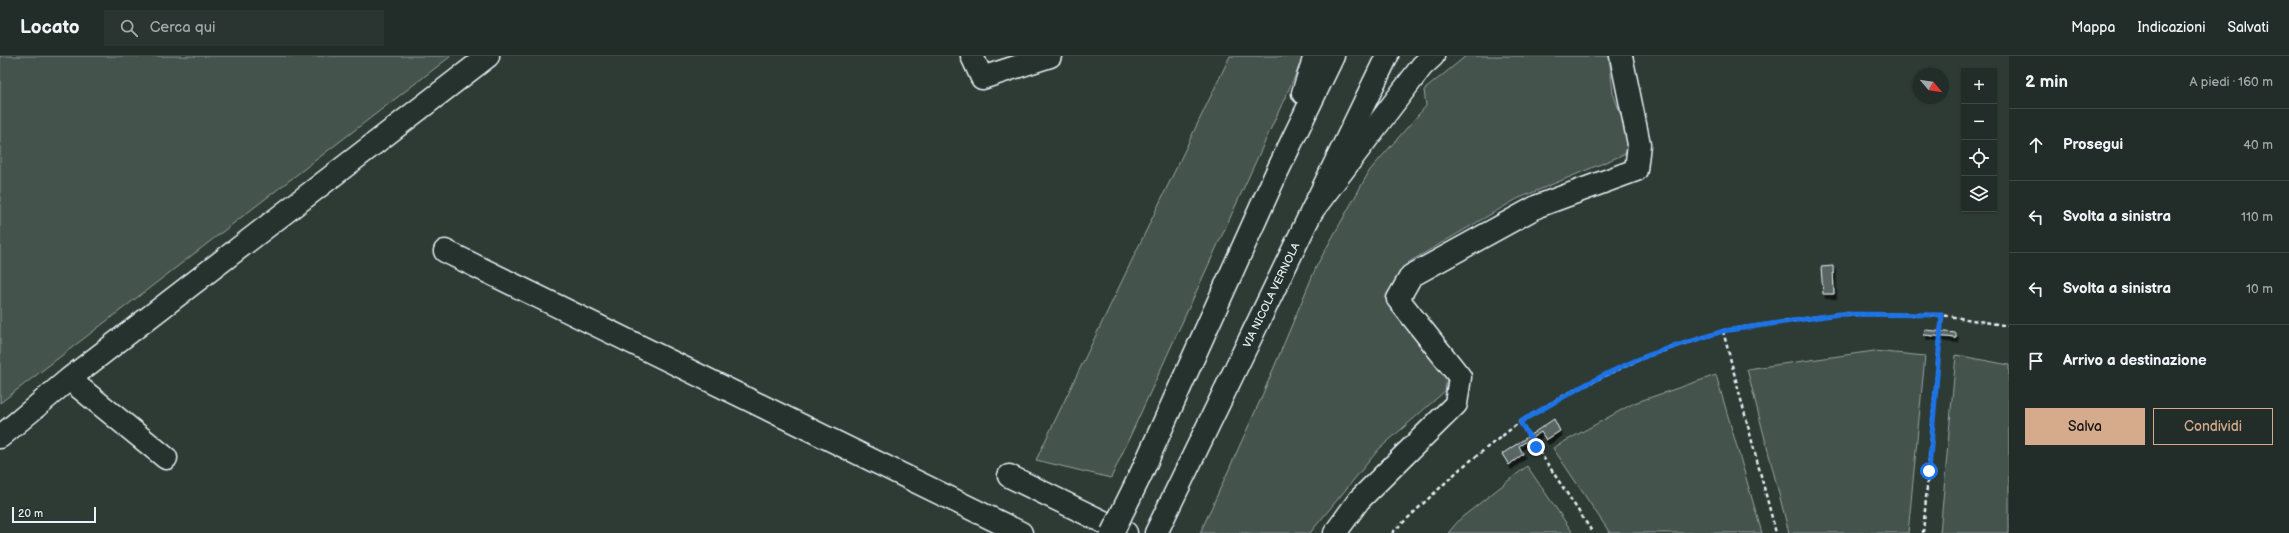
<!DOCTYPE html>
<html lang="it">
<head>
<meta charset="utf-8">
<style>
	:root { --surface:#222c28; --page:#2a3430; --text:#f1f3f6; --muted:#a2a7a8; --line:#3f4845; --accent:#d6ab8b }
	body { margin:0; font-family:"Balsamiq Sans",sans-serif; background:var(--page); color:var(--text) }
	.controls { position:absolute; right:12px; top:12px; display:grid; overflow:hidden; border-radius:0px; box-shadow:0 1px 3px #0004 }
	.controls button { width:36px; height:36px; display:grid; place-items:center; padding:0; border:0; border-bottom:1px solid var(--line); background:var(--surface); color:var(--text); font:20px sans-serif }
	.compass { position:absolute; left:1913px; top:12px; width:36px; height:36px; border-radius:50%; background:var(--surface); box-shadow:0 1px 3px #0004; rotate:119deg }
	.scale { position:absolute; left:12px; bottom:10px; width:84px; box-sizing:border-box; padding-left:4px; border:2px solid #e8f1f8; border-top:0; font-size:11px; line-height:14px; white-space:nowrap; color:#e8f1f8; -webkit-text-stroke:3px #26332d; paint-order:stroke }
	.stop { position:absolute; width:12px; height:12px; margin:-9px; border:3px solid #1a73e8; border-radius:50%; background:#fff }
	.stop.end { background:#1a73e8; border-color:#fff; box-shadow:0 1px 4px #0008 }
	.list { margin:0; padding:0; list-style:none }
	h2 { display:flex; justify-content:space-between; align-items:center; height:52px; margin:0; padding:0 16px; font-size:17px }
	h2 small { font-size:13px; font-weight:400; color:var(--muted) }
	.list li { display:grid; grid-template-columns:26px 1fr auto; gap:12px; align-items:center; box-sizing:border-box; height:72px; padding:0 16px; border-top:1px solid var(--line) }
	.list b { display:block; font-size:15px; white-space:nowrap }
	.list em { font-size:13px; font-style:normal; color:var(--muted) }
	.actions { display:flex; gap:8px; padding:12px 16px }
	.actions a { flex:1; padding:9px 0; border:1px solid var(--accent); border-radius:0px; text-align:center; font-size:14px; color:var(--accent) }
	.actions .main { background:var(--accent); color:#111 }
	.icon { flex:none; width:22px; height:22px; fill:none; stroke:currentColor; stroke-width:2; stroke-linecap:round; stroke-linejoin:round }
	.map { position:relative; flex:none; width:2009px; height:477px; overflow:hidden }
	header { display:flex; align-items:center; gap:24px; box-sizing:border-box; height:56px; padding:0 20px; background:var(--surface); border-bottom:1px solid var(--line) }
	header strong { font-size:19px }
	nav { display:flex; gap:22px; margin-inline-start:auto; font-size:14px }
	.search { width:280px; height:36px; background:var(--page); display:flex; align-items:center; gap:10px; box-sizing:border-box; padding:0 14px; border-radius:0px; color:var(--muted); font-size:15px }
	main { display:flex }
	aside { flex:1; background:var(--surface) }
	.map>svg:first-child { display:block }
	.green { fill:#45524e; stroke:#96a2a3 }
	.building { fill:#596563; stroke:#e8f1f8; filter:url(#shadow) }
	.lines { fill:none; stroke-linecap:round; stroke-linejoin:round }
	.minor-casing { stroke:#e8f1f8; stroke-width:25 }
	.major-casing { stroke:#e8f1f8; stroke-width:25 }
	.highway-casing { stroke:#e8f1f8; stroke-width:25 }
	.path { stroke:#e8f1f8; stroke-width:2.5; stroke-dasharray:4 3; stroke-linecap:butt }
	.minor { stroke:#26332d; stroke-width:22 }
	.major { stroke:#26332d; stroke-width:22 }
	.highway { stroke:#26332d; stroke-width:22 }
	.major-bridge-casing { stroke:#e8f1f8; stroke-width:25; stroke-linecap:butt }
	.major-bridge { stroke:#26332d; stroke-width:22 }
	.route { stroke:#1a73e8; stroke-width:5 }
	.labels { text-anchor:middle; stroke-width:3; stroke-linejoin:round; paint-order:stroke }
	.street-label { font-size:11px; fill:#e8f1f8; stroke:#26332d }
</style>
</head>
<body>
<header>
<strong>Locato</strong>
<div class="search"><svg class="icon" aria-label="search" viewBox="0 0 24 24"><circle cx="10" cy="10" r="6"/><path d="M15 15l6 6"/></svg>Cerca qui</div>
<nav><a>Mappa</a><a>Indicazioni</a><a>Salvati</a></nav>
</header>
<main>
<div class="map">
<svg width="2009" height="477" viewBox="0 0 2009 477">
	<defs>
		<filter id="shadow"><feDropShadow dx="2.5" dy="4.5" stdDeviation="0" flood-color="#0009"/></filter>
	</defs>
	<rect width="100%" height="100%" fill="#2e3b35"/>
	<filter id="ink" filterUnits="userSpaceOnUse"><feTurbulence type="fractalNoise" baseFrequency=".025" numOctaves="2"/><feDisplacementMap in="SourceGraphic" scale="8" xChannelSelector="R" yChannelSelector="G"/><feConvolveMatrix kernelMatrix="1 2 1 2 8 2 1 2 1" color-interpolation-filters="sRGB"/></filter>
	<g filter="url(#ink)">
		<!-- green -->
		<path class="green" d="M0,0h451l-451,347z
			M1230,0h74l-193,422 -75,-18z
			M1466,0h143l4,37 18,50 -6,11 -108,45 -108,63 -23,33 61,81 -2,15 -66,58 -69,84h-110l59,-130 58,-138 53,-95 56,-64 -2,-16z
			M1874,295l51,5 -17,177h-119l-42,-164z
			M1956,299l53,10v168h-69z
			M1716,319l46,158h-152l-57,-85 81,-45z
			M1527,410l46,67h-125l13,-15z"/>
		<!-- building -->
		<path class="building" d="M1833,210l1,28h-11l-2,-27z
			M1925,274l31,3v5l-32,-3z
			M1554,363l6,12 -14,9 -5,-8 -22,14 4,8 -14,11 -7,-11z"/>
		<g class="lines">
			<defs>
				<path id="minor" d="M972,0l10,22 68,-22
					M445,195l576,282
					M69,323l97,79
					M0,381l69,-58 419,-323
					M1009,420l117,57
					M1335,477l24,-33 97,-96 4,-27 -62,-78 13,-23 127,-70 98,-36 3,-26 -18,-88"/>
				<path id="major" d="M1303,37l12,-37
					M1140,420l136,-302 57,-118
					M1156,477l231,-477"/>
				<path id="highway" d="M1312,155l110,-145 11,-10"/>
			</defs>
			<!-- minor casing -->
			<use href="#minor" class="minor-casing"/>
			<!-- major casing -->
			<use href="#major" class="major-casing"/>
			<!-- highway casing -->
			<use href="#highway" class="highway-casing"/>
			<!-- path -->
			<path class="path" d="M1723,275l53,202
				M1520,366l73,111
				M1392,477l69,-65 59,-46 47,-28 77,-37 79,-26 116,-17 103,1 67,11
				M1923,477l19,-218"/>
			<!-- minor -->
			<use href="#minor" class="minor"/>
			<!-- major -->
			<use href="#major" class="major"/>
			<!-- highway -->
			<use href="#highway" class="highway"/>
			<defs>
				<path id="major-bridge" d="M1112,477l28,-57"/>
			</defs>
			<!-- major-bridge casing -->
			<use href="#major-bridge" class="major-bridge-casing"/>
			<!-- major-bridge -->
			<use href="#major-bridge" class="major-bridge"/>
		</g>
	</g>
	<g class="lines" filter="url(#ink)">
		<!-- route -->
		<path class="route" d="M1536,391l-16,-25c40,-23 81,-48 124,-65 26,-10 53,-17 79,-26l116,-17 103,1 -13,156"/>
	</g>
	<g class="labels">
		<!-- street labels -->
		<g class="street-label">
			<text transform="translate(1271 239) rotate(-64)" y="4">VIA NICOLA VERNOLA</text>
		</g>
	</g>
</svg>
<div class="controls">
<button>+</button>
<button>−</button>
<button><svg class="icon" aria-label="locate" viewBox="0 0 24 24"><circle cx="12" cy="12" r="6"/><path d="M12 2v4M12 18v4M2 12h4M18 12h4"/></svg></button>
<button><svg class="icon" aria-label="layers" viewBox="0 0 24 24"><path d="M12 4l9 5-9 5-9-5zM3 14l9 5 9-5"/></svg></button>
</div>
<svg class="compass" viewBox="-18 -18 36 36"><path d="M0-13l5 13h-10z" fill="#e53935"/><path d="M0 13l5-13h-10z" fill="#a2a7a8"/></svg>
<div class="scale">20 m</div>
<div class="stop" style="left:1929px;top:415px"></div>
<div class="stop end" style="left:1536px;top:391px"></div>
</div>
<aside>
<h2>2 min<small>A piedi · 160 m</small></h2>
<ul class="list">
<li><svg class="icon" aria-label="ahead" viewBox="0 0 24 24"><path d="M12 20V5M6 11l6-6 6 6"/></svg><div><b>Prosegui</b></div><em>40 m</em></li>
<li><svg class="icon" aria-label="left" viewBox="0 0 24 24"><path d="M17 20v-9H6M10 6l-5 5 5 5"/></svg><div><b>Svolta a sinistra</b></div><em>110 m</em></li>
<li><svg class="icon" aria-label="left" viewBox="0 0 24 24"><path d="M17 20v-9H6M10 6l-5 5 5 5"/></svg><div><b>Svolta a sinistra</b></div><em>10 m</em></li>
<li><svg class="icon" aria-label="arrive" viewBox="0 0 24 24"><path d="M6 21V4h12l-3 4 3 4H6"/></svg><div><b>Arrivo a destinazione</b></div></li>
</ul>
<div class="actions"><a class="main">Salva</a><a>Condividi</a></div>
</aside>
</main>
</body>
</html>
